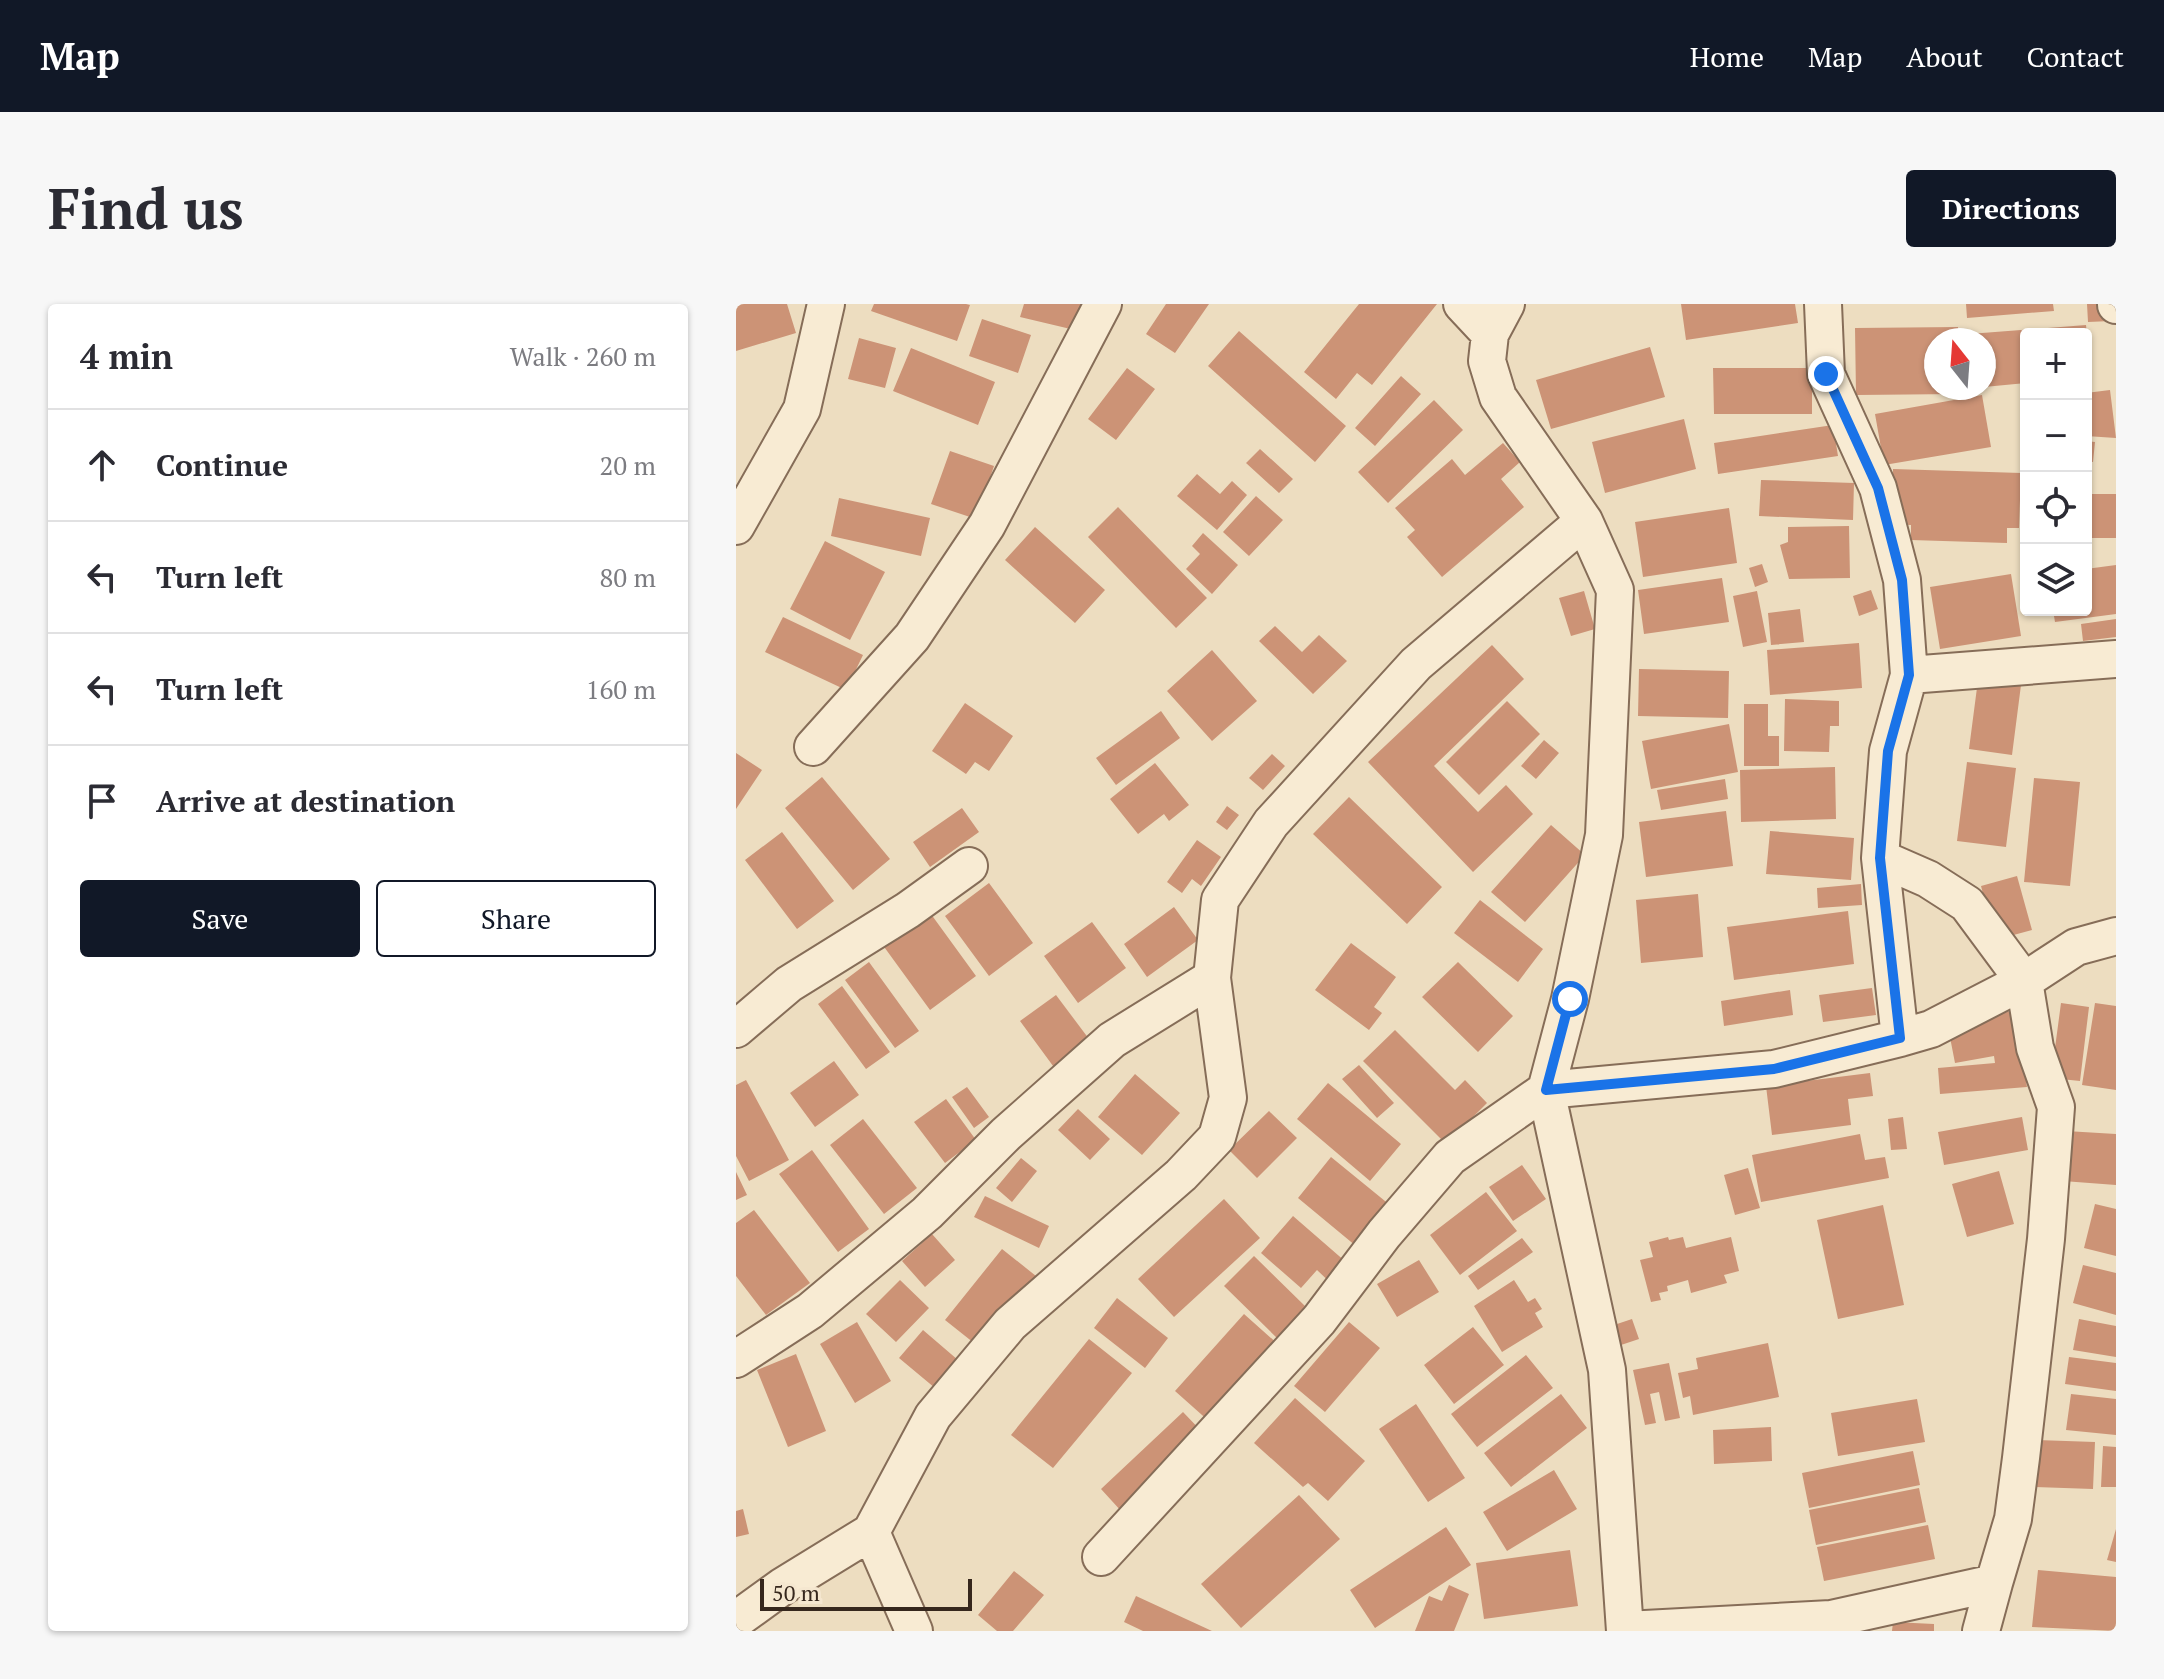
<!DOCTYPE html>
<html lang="en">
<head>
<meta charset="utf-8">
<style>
	:root { --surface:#fff; --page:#f7f7f7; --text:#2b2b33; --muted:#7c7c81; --line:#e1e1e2; --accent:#111827 }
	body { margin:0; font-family:"PT Serif",serif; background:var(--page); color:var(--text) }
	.controls { position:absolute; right:24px; top:24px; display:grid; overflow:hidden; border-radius:8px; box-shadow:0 2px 6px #0004 }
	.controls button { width:72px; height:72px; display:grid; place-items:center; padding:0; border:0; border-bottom:2px solid var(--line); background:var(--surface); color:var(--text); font:40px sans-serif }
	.compass { position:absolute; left:1188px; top:24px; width:72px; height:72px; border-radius:50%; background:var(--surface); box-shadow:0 2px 6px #0004; rotate:343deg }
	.scale { position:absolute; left:24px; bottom:20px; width:212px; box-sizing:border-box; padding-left:8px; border:4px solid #36271d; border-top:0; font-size:22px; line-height:28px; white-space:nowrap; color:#36271d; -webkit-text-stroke:6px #f5e7d0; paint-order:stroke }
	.stop { position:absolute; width:24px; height:24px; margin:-18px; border:6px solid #1a73e8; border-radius:50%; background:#fff }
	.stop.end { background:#1a73e8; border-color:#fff; box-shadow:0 2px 8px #0008 }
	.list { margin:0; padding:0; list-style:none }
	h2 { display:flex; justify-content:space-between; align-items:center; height:104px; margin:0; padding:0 32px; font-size:34px }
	h2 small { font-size:26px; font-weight:400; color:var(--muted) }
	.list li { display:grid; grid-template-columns:52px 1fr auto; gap:24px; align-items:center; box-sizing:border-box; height:112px; padding:0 32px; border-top:2px solid var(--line) }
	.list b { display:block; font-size:30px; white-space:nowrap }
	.list em { font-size:26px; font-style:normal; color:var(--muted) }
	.actions { display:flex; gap:16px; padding:24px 32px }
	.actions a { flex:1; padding:18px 0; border:2px solid var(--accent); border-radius:8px; text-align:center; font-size:28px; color:var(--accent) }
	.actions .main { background:var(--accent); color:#fff }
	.icon { flex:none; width:44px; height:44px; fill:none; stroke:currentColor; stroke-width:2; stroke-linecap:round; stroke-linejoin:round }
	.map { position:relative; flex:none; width:1380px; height:1327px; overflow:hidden; border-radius:8px }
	header { display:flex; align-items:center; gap:48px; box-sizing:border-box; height:112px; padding:0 40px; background:var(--accent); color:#fff }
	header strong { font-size:38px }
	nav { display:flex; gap:44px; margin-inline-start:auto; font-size:28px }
	.intro { display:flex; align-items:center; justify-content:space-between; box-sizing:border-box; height:192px; padding:0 48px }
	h1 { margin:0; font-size:56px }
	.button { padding:20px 36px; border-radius:8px; background:var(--accent); color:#fff; font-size:28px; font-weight:700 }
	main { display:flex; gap:48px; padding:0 48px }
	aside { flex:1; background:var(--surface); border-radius:8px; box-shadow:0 2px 6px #0004 }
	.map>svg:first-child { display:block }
	.building { fill:#cc9376 }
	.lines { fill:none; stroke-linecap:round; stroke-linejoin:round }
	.minor-casing { stroke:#866d58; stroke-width:40 }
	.minor { stroke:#f8ebd3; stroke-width:36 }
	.route { stroke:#1a73e8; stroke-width:10 }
</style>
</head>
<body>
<header>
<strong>Map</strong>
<nav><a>Home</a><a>Map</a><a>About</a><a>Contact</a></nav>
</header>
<div class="intro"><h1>Find us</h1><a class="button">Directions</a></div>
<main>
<aside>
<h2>4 min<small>Walk · 260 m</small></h2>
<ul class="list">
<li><svg class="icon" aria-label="ahead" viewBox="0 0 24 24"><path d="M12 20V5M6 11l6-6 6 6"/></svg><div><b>Continue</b></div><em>20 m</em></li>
<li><svg class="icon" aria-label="left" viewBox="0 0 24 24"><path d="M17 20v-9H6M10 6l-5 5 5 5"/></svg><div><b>Turn left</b></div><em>80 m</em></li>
<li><svg class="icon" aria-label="left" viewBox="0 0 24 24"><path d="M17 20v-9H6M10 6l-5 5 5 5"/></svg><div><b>Turn left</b></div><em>160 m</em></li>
<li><svg class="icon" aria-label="arrive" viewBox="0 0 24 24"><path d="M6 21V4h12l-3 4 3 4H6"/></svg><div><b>Arrive at destination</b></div></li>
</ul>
<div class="actions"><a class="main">Save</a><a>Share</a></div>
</aside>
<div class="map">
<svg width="1380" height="1327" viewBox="0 0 1380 1327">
	<rect width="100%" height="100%" fill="#edddc0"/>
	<!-- building -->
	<path class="building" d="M0,0h51l9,29 -60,18z
		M138,0h92l4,1 -13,36 -86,-30z
		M288,0h62l-7,27 -59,-14z
		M430,0h43l-34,49 -29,-19z
		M623,0h78l-65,81 -15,-12 -21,26 -32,-27z
		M945,0h114l3,19 -112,17z
		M1230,0h87l1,7 -87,7z
		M1351,0h23l1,17 -23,1z
		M246,15l49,16 -13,38 -49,-17z
		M1350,21l1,9h-61v49l-42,4v-47h-15v-6z
		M1222,23v13h-22v48h22v6l-102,1 -1,-67z
		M503,27l107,95 -31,36 -107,-96z
		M123,34l37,10 -11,40 -37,-9z
		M914,43l15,50 -114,32 -15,-49z
		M175,44l84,34 -17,43 -85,-34z
		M391,64l28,21 -39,51 -28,-21z
		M977,64h99v46h-98z
		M665,72l20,18 -46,52 -20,-18z
		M1374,86l6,48 -30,-2v-43z
		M1246,91l9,52 -107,18 -9,-51z
		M698,96l29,30 -75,73 -30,-31z
		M948,115l12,50 -91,24 -13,-51z
		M1097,121l5,31 -120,18 -4,-31z
		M1350,137l9,1 -2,20 -7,-1z
		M767,139l17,19 -19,17 23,28 -82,70 -35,-40 8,-7 -20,-22 57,-49 13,16z
		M524,145l33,30 -14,14 -33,-30z
		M214,147l44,15 -18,53 -45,-15z
		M1157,165l128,4 -2,55h-12v15l-96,-3v-15l-19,-1z
		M461,170l23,20 12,-13 15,14 -30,35 -40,-34z
		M1025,176l93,3 -1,37 -94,-4z
		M1350,190h30v44h-30z
		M520,192l27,24 -34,36 -26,-24z
		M103,194l91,20 -9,38 -90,-20z
		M382,203l89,91 -31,30 -88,-91z
		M993,204l8,55 -94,14 -8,-55z
		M1113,222l1,52 -61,1 -9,-34 8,-3v-15z
		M299,223l70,63 -30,33 -70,-63z
		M467,229l35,32 -26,29 -26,-25 14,-15 -8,-8z
		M89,237l60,31 -35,68 -60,-31z
		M1026,260l6,18 -13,5 -6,-19z
		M1380,261v49l-61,8 -2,-12h33v-41z
		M1275,270l10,62 -81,13 -10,-62z
		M986,274l7,44 -85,12 -6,-44z
		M1135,286l7,19 -19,7 -6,-20z
		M848,287l11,38 -24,7 -12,-38z
		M1021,287l10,51 -24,5 -10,-51z
		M1064,305l4,33 -33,3 -3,-32z
		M47,313l80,38 -17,35 -81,-38z
		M1380,315v18l-33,4 -2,-17z
		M539,322l27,26 17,-17 28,26 -34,33 -54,-53z
		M1123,339l3,45 -92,7 -3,-45z
		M756,341l32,34 -90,87 44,46 28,-27 27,29 -60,58 -105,-110z
		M476,346l45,51 -45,40 -45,-50z
		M903,365l90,2 -1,47 -90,-2z
		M1242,376l43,5 -9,70 -43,-6z
		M1049,395l54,2v25h-9l-1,26 -45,-1z
		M771,397l33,33 -61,61 -33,-33z
		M229,399l48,33 -24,35 -14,-9 -9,12 -34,-23z
		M1008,400h24v32h11v30h-35z
		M425,407l19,27 -64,47 -20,-27z
		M993,420l9,48 -87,17 -9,-48z
		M808,436l15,13 -23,26 -15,-13z
		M0,449l26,17 -26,39z
		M536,450l13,12 -22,24 -14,-12z
		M1231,458l49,6 -10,79 -49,-6z
		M419,459l34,42 -20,16 -5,-7 -26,20 -28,-35z
		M1099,463l1,52 -95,3 -1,-52z
		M86,473l68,82 -37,31 -68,-82z
		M1298,474l46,4 -10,104 -46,-4z
		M989,475l3,20 -67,11 -4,-20z
		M613,493l93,90 -35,37 -94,-90z
		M491,502l12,9 -12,15 -11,-8z
		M226,504l17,24 -49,35 -17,-25z
		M990,507l7,55 -87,11 -7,-55z
		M815,521l34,30 -60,67 -34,-30z
		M1034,527l84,7 -3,42 -85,-6z
		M46,528l52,69 -37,28 -52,-69z
		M461,536l24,17 -20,29 -9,-7 -10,14 -15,-11z
		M1281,572l15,54 -37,10 -14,-54z
		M253,579l44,60 -44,33 -44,-60z
		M1125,580l1,21 -44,3 -1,-20z
		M962,590l5,63 -62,6 -5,-63z
		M744,596l63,49 -25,33 -64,-49z
		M438,603l24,33 -51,37 -23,-33z
		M192,606l48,66 -46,34 -48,-66z
		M1112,607l6,53 -120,16 -7,-53z
		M356,618l34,46 -48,35 -34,-47z
		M615,639l45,34 -22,30 8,6 -13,17 -54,-40z
		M133,658l50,69 -24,17 -50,-68z
		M722,658l55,54 -35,36 -56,-55z
		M106,682l48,66 -24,17 -48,-65z
		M1136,684l4,27 -53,7 -4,-27z
		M1054,686l3,25 -69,11 -3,-25z
		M320,691l36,48 -36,27 -36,-49z
		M1325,699l28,4 -9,74 -29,-3z
		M1359,699l21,3v84l-34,-5z
		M1279,706l12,77 -87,7 -2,-26 57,-5 -1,-7 -39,7 -7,-36z
		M659,726l60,60 10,-10 22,23 -41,41 -83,-83z
		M98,757l25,34 -44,32 -25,-34z
		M623,761l35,38 -17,15 -35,-39z
		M1134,769l3,23 -25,3 3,26 -79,10 -6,-49z
		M399,770l45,39 -38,42 -44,-38z
		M10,776l43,80 -40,21 -13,-25v-71z
		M592,779l73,61 -31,37 -73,-62z
		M231,783l22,30 -15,11 -22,-31z
		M210,795l30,41 -31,23 -31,-41z
		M342,805l32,30 -20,21 -32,-30z
		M533,807l28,27 -40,40 -28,-28z
		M1167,813l4,32 -16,1 -3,-31z
		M1286,813l6,33 -84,15 -6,-33z
		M127,815l54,69 -33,26 -54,-69z
		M1330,827l50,3v51l-53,-4z
		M1124,830l5,26 20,-3 4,21 -128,24 -9,-47z
		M76,846l57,79 -31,23 -59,-78z
		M595,853l65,53 -34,41 -64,-53z
		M285,854l16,13 -25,31 -16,-14z
		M786,861l24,34 -33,22 -24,-34z
		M1012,864l12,40 -25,7 -11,-40z
		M1263,867l15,53 -47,13 -15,-53z
		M0,868l11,23 -11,5z
		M750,888l31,39 -57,44 -30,-40z
		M249,892l64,30 -10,22 -65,-31z
		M488,895l36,39 -86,79 -36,-38z
		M1359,900l21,5v47l-32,-8z
		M1147,901l21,100 -66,14 -21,-99z
		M18,906l56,73 -44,32 -30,-39v-53z
		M557,912l61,53 -17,20 -20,-19 -16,18 -40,-35z
		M196,930l23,26 -30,27 -23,-26z
		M932,933l1,3 14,-3 3,11 45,-11 8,34 -15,4 3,8 -36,10 -3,-13 -21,6 1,5 -9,2 2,7 -10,2 -11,-42 13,-3 -4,-15z
		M786,934l11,14 -55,38 -10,-14z
		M266,945l34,27 -57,71 -34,-27z
		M518,952l53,52 -30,30 -53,-52z
		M683,956l20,32 -42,25 -20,-33z
		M1347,961l33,8v42l-43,-12z
		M164,976l29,28 -33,34 -30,-28z
		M778,976l14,22 7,-4 7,11 -7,4 8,14 -41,25 -28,-46z
		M381,994l51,40 -23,30 -51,-40z
		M508,1010l36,32 -69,77 -36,-32z
		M896,1015l7,20 -18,6 -7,-20z
		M1343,1015l37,7v31l-43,-7z
		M121,1018l34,59 -36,22 -35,-59z
		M613,1018l31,26 -55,64 -31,-26z
		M737,1023l31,38 -50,39 -30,-39z
		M187,1026l35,30 -23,28 -36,-30z
		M353,1035l43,34 -79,95 -42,-33z
		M1032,1039l11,54 -86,18 -3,-19 -7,2 -5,-25 20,-4 -2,-11z
		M60,1050l30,77 -38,16 -31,-77z
		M790,1051l27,33 -76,59 -26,-33z
		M1333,1053l47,6v28l-51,-7z
		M933,1059l11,55 -15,3 -6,-29 -9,2 6,29 -11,2 -12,-55z
		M825,1090l26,34 -76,59 -27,-34z
		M1335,1090l45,5v36l-50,-5z
		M559,1094l70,63 -37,40 -20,-18 -5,4 -49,-44z
		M1181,1095l8,43 -87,14 -7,-43z
		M680,1100l49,74 -37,24 -49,-73z
		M447,1108l22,23 -83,77 -21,-23z
		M1035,1123l1,34 -58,3 -1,-34z
		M1301,1136l58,2 -2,47 -58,-2z
		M1367,1142l13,1v40h-15z
		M1177,1147l7,34 -111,23 -7,-35z
		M818,1166l23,39 -70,42 -24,-39z
		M1183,1184l7,34 -110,23 -7,-35z
		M563,1191l41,44 -99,89 -40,-44z
		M7,1205l6,25 -13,3v-26z
		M1192,1221l7,34 -111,22 -7,-34z
		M710,1223l25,38 -96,63 -25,-38z
		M1380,1225v33l-9,-2z
		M834,1246l8,56 -94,13 -8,-56z
		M1302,1266l78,7v54l-84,-4z
		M278,1267l30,24 -31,36h-16l-19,-16z
		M713,1281l20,9 -15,37h-39l14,-35 13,5z
		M400,1292l76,35h-69l-19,-9z
		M1157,1318l41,2v7h-42z"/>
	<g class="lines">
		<defs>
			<path id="minor" d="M726,0l28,30
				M770,0l-16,30 -3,27 11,36 86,124 31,69 -11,245 -34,164 -24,91 61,280 18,261
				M1087,0l3,70 52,114 24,92 7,95 -21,76 -8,107 20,180
				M1380,0v1
				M0,222l66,-117 24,-105
				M1173,371l207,-16
				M77,443l99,-110 75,-112 116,-221
				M0,725l53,-45 119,-74 61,-44
				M0,1055l74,-48 117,-98 79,-79 106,-94 100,-62
				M135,1228l43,99
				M365,1253l218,-237 65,-86 66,-77 96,-67 228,-21 126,-31 31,-9 93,-48 52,-34 40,-11
				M0,1316l47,-34 88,-54 62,-116 77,-92 171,-149 36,-38 11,-39 -16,-120 8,-78 51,-77 145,-159 168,-143
				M890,1326l205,-11 163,-36 19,-64 8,-61 25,-219 10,-132 -21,-59 -11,-67 -57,-77 -39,-25 -48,-21
				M1245,1327l13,-48"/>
		</defs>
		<!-- minor casing -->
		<use href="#minor" class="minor-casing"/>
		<!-- minor -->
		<use href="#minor" class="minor"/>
	</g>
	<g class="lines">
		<!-- route -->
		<path class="route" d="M834,695l-24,91 228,-21 126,-31 -20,-180 8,-107 21,-76 -7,-95 -24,-92 -52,-114"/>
	</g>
</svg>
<div class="controls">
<button>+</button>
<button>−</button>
<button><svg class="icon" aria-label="locate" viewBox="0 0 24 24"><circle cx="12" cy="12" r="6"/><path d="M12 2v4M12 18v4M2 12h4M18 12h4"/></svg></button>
<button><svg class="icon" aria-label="layers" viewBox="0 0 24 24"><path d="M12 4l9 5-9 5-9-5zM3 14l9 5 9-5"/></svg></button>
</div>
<svg class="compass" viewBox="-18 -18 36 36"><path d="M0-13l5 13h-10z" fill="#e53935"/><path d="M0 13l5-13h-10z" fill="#7c7c81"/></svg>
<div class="scale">50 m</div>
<div class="stop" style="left:834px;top:695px"></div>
<div class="stop end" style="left:1090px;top:70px"></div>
</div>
</main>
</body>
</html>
